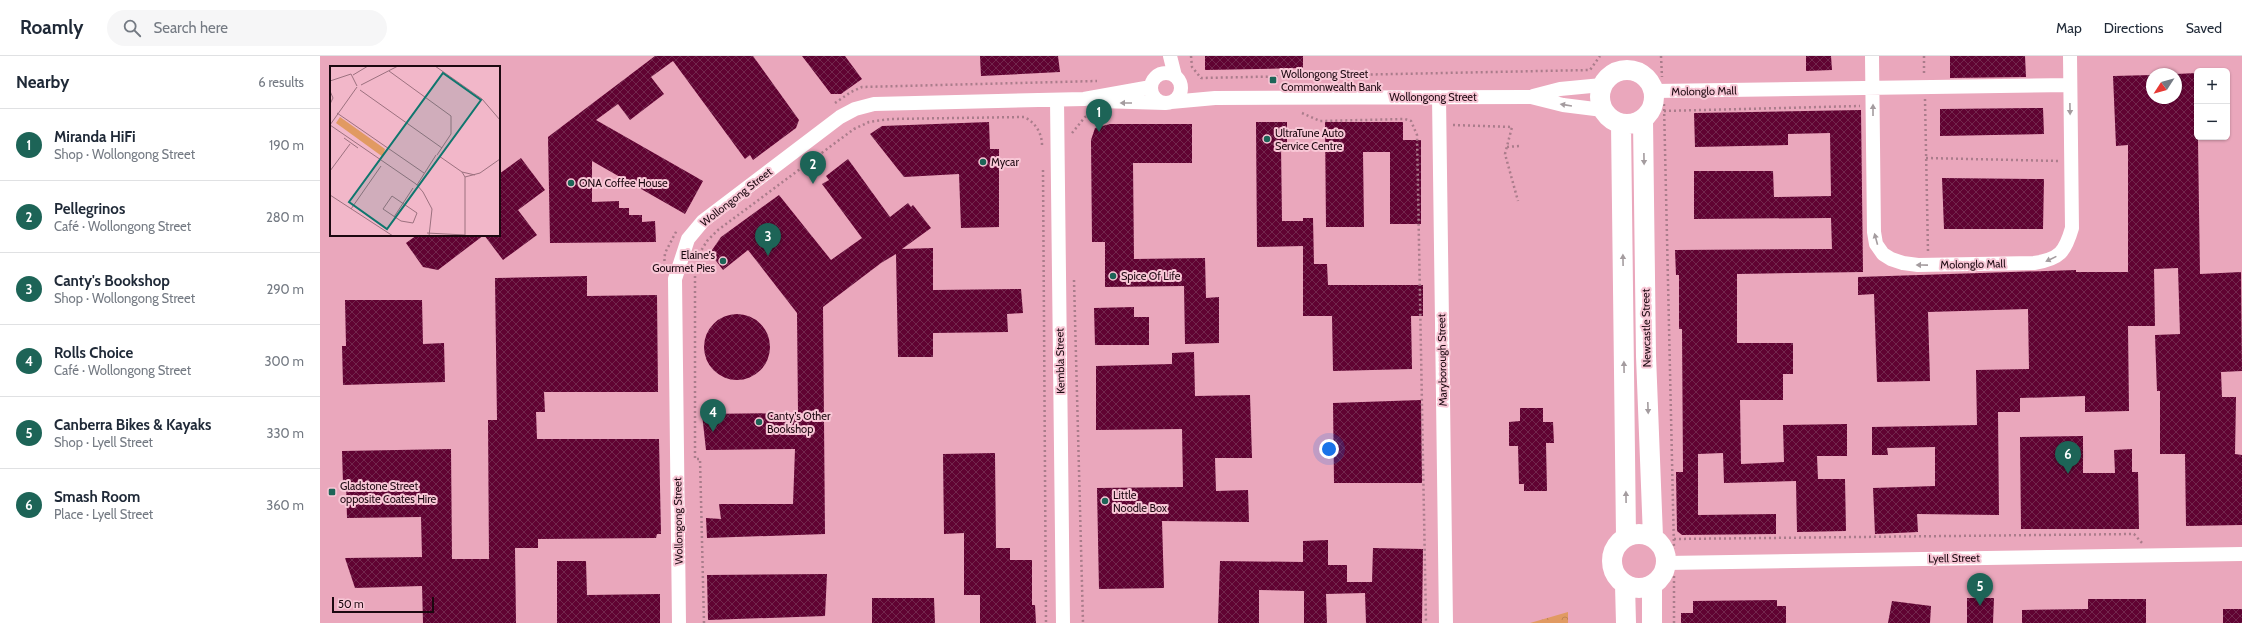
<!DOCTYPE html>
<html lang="en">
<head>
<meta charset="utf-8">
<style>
	:root { --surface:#fff; --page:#f6f6f7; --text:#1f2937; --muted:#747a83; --line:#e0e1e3; --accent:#1d6457 }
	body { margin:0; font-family:Cabin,sans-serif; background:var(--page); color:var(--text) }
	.controls { position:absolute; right:12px; top:12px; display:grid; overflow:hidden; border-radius:6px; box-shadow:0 1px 3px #0004 }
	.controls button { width:36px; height:36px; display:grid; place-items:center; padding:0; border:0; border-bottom:1px solid var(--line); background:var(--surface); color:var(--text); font:20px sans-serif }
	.compass { position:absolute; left:1826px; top:12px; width:36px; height:36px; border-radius:50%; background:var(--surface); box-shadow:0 1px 3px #0004; rotate:234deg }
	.scale { position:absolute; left:12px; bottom:10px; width:102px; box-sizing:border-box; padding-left:4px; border:2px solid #1c0810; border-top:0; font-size:11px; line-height:14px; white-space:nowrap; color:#1c0810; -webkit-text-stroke:3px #f8c7d6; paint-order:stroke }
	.you { position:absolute; left:1009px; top:393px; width:14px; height:14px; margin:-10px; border:3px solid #fff; border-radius:50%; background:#1a73e8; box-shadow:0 0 0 6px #1a73e833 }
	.badge { display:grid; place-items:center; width:26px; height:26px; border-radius:50%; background:var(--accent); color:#fff; font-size:13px; font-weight:700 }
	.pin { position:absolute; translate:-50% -33px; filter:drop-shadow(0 1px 2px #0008) }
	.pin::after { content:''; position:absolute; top:21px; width:14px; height:12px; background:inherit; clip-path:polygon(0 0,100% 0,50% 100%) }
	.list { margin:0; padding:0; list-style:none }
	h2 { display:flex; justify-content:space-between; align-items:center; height:52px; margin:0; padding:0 16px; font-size:17px }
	h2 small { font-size:13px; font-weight:400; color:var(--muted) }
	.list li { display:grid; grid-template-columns:26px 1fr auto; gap:12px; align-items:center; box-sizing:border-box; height:72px; padding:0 16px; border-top:1px solid var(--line) }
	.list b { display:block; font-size:15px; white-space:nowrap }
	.list p { margin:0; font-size:13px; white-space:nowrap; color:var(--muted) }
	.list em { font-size:13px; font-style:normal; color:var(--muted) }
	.icon { flex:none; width:22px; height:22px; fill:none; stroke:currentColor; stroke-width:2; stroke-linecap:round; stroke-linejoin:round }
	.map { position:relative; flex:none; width:1922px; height:567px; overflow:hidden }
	header { display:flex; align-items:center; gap:24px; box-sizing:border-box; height:56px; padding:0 20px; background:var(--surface); border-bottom:1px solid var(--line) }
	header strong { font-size:19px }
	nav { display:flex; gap:22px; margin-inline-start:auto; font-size:14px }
	.search { width:280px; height:36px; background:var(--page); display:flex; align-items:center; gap:10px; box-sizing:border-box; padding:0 14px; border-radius:22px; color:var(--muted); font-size:15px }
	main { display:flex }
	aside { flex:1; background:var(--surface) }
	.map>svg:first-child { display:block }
	.built { fill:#eaa7bc; fill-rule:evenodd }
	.forest { fill:url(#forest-crowns) }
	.building { fill:url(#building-cross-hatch) }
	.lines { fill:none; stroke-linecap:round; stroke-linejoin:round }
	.path { stroke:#aa7c8b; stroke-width:2.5; stroke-dasharray:2 3; stroke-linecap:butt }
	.minor { stroke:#fff; stroke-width:14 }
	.secondary { stroke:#fff; stroke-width:20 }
	.oneway { fill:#a49c9f }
	.poi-dot { fill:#1d6457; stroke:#f8c7d6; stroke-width:1.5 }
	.labels { text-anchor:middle; stroke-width:4; stroke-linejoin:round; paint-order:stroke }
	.poi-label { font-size:11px; fill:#1c0810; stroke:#f8c7d6; text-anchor:start }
	.street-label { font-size:11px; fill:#1c0810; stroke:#f8c7d6 }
	.inset-road { fill:none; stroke:#9c717f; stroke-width:1 }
	.view { fill:#0f766e; fill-opacity:0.15; stroke:#0f766e; stroke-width:2 }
	.inset-edge { fill:none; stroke:#1c0810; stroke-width:2 }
</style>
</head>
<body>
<header>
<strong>Roamly</strong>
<div class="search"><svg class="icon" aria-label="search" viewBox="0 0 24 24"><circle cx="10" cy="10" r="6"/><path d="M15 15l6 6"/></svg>Search here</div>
<nav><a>Map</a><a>Directions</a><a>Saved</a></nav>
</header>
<main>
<aside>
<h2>Nearby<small>6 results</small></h2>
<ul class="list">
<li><span class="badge">1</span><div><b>Miranda HiFi</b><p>Shop · Wollongong Street</p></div><em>190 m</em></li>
<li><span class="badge">2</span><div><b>Pellegrinos</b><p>Café · Wollongong Street</p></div><em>280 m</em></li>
<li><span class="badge">3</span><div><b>Canty's Bookshop</b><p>Shop · Wollongong Street</p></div><em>290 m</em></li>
<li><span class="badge">4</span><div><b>Rolls Choice</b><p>Café · Wollongong Street</p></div><em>300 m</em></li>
<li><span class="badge">5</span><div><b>Canberra Bikes &amp; Kayaks</b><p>Shop · Lyell Street</p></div><em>330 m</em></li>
<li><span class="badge">6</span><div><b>Smash Room</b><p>Place · Lyell Street</p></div><em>360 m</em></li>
</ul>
</aside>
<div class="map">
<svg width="1922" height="567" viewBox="0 0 1922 567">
	<defs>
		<pattern id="forest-crowns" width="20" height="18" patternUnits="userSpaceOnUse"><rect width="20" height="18" fill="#e19a62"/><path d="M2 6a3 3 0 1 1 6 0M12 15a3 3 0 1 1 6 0" fill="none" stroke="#c08354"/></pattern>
		<pattern id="building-cross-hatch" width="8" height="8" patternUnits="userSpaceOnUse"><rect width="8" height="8" fill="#600332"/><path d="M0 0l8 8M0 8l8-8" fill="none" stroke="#72274d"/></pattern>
	</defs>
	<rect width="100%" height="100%" fill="#f2b7c9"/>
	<!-- built -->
	<path class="built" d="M0,0h1922v567h-1922zM11,11h168v168h-168zM1877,15h30v66h-30zM1832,18h24v24h-24z"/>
	<!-- forest -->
	<path class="forest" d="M1248,556v11h-38z"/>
	<!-- building -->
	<path class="building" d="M335,0h98l46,64 -3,8 -43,32 -3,-5 -5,4 -72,-98 -22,16 13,17 -34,26 -12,-16 -22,16 107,61 -18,33 -93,-53v41l27,-1v7h10v7h13v7l13,-1 1,21 -106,1 -2,-106z
		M482,0h43l17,23 -21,15h-10z
		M660,0h78l2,16 -79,4z
		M885,0h98v12l-98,2z
		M1486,0h25l1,14 -26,1z
		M1630,0h75l1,21 -76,1z
		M1877,17l3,201 41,-2 1,99 -21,1 1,25h14l-1,57 7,1v70l-56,1 -1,-72h-25v-63h-3l-2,-56 25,-1 -2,-66 -24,1 1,57h-27l1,85 -44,1v-16l-65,2v14h-22l1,103 -82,-1 1,18 -43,2 -2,-46 62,-2v-39l-48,1 1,7h-16v-28l105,-2 -1,-55 53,-1 -1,-60 -100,3 2,69 -53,1 -3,-88 -16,1v-18l218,-7v2h52v-127l-12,1 -3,-70 39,-1v23h24v-24z
		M1723,52l1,26 -104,2v-27z
		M1541,54l2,162 -126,2v69h56v31h-10v26h-43l1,64 43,-2 -1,-37 64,-1v32h-30l1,23h27l1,52 -49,1 -1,-51 -72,2 -1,-30 -25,1v61l78,-1v20l-94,1 -5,-4 -1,-59h7l-1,-143h-3v-54h-3l-1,-25 157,-1 -1,-31 -137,1v-48h79l1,26 57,-1 -1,-63 -42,1v11l-93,2 -1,-34z
		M669,66l1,27h9v78l-38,1 -2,-54 -55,3 -34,-43 12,-8z
		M936,66h31v24h-6l1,75h21v-3h10l1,46h13l1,21h95v31h-12l1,53 -79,2 -1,-55h-29v-70l-46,1z
		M1005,66h78v18h18v84h-31v-72h-27l1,75h-38z
		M790,68h82v39h-59l1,96 71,-1 1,40 13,-1v46l-34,1 -1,-58 -79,1v-45h-13l-1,-102 4,-12z
		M201,102l24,32 -27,20 19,25 -34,25 -19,-25 -46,35 -15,-3 -17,-24 11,-8h82v-61z
		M528,103l42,58 18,-14 3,4 2,-2 18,23 -29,21 31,-1v42l88,-1 2,24 -16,1 1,18 -75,1v24h-35l-2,-103 -15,9 -58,44 2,227 -118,4 -1,-20 15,1 -2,-15h74l2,-55 -89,1 -4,-36 96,-1 -1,-100 -49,-63 -25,20 -13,-17 11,-16 58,-42 52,65 31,-22 -40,-54 7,-4 -3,-4z
		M1622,122l102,1 -1,50h-99z
		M267,220v20l70,-1 1,97h-114l1,20h-9l1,27h122l2,95h-4l-1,4 -118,1v9h-23l1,75h-93l-1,-37 -67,2 -10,-30 77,-1 -1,-40 -74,1 -1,-34h-3l-1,-33 109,-2 1,110h37l-1,-139h9l-2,-142z
		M25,244h77l1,44 21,-1 1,39 -102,3 -1,-39h4z
		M814,251v10h15v28h-54l-1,-37z
		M384 291a33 33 0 1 1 66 0a33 33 0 1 1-66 0Z
		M874,296l1,44 55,-1 2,63h-37l1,33 32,-1 1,32 -87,-1 2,67 -65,1 -2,-101 86,-1 -1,-58 -86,1v-64l76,-2v-11z
		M1101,344l1,83h-88l-1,-80z
		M1200,352h23v14h10l1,21h-8l1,48h-23v-7h-5l-1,-38h-9v-24l11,-1z
		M1763,380v37h32l-1,-23 18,-1v23h6l1,57h-118l-1,-92z
		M675,397l1,95h14v12h22v45h3l1,18h-56v-28h-16v-62l-20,1 -1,-80z
		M1008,484v25h19v17h25l1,-34 50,1 -1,74h-56l-1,-30 -39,1 1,29h-23v-32l-45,-1v33h-41l2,-62 83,1v-21z
		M237,505h29l1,34 73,-1v29h-103z
		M507,518l-2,42 -117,4 -1,-45z
		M552,542h62l1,25h-63z
		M1647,542h27l-1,25h-26z
		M1768,543h58v24h-124v-13l66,-1z
		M1457,544v6h9v17h-105v-10h12v-12z
		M1572,545l39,5 -1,17h-42z
		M1903,553h19v14h-19z"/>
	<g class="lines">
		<!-- path -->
		<path class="path" d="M871,0l1,11 9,11 389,-8 10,-14
			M1341,0l1,21
			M1604,0v18
			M1605,43l3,153
			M515,47l16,-11 11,-5 235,-6
			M1344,48l10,445
			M1344,55l196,-5
			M982,57l18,8 85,-2 6,2 6,14 9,488
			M1133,69l59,2 -7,27 13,47
			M752,77l13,-16 10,-3
			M1187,91l13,-1
			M1606,102l133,3
			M723,114l3,453
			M379,198l8,-13 11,-11 136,-101 15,-7 21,-3 134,-2c11,5 18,16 18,28
			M344,210l1,-13 12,-23
			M375,210v193h5l4,164
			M754,224l9,343
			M1354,483l460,-5 8,9
			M1354,567v-47"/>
		<!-- minor -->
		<path class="minor" d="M850,0l5,20
			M1552,0l2,176 2,12 7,10 8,5 12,4 15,2 116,-2c26,-4 31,-11 38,-35l-2,-172
			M831 32a15 15 0 1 1 30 0a15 15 0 1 1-30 0Z
			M1334,35l416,-6
			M1213,40l27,-7 42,-4
			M1119,41l7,526
			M737,44l6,523
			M779,45l66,2
			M851,46l44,-4 316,-1 32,8 40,5
			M1346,507l576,-9
			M359,567l-4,-344 13,-40 15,-18 137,-104 15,-8 19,-5 210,-5 67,-12"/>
		<!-- secondary -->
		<path class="secondary" d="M1280 41a27 27 0 1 1 54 0a27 27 0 1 1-54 0Z
			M1323,64l3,236 7,181
			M1301,68l5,412
			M1292 505a27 27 0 1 1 54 0a27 27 0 1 1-54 0Z
			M1305,529l1,38
			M1332,529v38"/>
	</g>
	<!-- one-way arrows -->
	<defs><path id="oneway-solid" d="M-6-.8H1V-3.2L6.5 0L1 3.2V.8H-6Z"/></defs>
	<g class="oneway">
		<use href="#oneway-solid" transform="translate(806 47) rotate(-180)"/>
		<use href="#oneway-solid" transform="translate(1246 49) rotate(-171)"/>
		<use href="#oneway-solid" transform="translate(1750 53) rotate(89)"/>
		<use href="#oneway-solid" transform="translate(1553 54) rotate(-90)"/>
		<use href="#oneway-solid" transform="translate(1324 103) rotate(89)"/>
		<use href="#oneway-solid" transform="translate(1556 183) rotate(-105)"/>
		<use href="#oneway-solid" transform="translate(1731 203) rotate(154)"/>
		<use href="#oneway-solid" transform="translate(1303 204) rotate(-91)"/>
		<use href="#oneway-solid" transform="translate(1602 209) rotate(-179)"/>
		<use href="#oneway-solid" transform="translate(1304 311) rotate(-91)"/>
		<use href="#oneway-solid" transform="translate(1328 352) rotate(88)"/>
		<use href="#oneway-solid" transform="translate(1306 441) rotate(-91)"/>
	</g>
	<!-- markers -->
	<g class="poi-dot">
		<rect x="949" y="20" width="8" height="8" rx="2"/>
		<circle cx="947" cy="83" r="4"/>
		<circle cx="663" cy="106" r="4"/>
		<circle cx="251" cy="127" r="4"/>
		<circle cx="403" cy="205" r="4"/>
		<circle cx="793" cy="220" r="4"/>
		<circle cx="439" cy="366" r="4"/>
		<rect x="8" y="432" width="8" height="8" rx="2"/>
		<circle cx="785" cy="445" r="4"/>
	</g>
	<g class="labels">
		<!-- poi labels -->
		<g class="poi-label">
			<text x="961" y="22">Wollongong Street<tspan x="961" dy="13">Commonwealth Bank</tspan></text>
			<text x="955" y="81">UltraTune Auto<tspan x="955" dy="13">Service Centre</tspan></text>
			<text x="671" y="110">Mycar</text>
			<text x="259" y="131">ONA Coffee House</text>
			<text x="395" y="203" text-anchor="end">Elaine's<tspan x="395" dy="13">Gourmet Pies</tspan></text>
			<text x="801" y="224">Spice Of Life</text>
			<text x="447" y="364">Canty's Other<tspan x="447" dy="13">Bookshop</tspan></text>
			<text x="20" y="434">Gladstone Street<tspan x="20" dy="13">opposite Coates Hire</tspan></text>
			<text x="793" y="443">Little<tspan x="793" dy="13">Noodle Box</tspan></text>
		</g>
		<!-- street labels -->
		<g class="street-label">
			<text transform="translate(1384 35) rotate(-1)" y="4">Molonglo Mall</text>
			<text x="1113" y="45">Wollongong Street</text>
			<text transform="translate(416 141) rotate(-38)" y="4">Wollongong Street</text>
			<text transform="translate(1653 208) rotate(-1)" y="4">Molonglo Mall</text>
			<text transform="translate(1326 272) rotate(-91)" y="4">Newcastle Street</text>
			<text transform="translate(1122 304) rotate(-91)" y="4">Maryborough Street</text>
			<text transform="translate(740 305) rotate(-91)" y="4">Kembla Street</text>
			<text transform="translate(358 465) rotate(-91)" y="4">Wollongong Street</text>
			<text transform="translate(1634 502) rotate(-1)" y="4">Lyell Street</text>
		</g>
	</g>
	<!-- overview -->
	<g transform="translate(10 10)">
		<rect width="170" height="170" fill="#f2b7c9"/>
		<path d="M10,51l45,32 -2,8 -47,-34z" fill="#e19a62"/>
		<path class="inset-road" d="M105,0l47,33 18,21M59,5l62,45v18l-14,21M23,9l15,-9M0,15l21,-7 6,12M31,19l37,-19M30,24l82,58M0,25l3,7 -3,6M7,47l87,60M0,59l27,-38M0,59l86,59 7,8 9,17 -3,27M14,72l14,10M109,90l23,16 13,3M0,105l20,-27M132,106l3,5v58M135,111l15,-4 20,-14M87,119l19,-30M0,129l63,41M62,130l25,17 -4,10 -12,-2 -18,-12zM21,143l30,-43M64,151l19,-29M97,167l38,2"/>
		<path class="view" d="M113,7l38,27 -94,129 -38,-27z"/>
		<rect width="170" height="170" class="inset-edge"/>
	</g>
</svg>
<div class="controls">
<button>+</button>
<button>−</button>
</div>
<svg class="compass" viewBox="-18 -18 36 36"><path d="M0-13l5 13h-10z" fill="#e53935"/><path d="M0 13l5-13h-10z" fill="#747a83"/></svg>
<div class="scale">50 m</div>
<div class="you"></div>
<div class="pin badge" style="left:779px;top:76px">1</div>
<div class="pin badge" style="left:493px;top:128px">2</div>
<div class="pin badge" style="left:448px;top:200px">3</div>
<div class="pin badge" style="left:393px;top:376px">4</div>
<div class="pin badge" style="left:1660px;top:550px">5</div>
<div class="pin badge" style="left:1748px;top:418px">6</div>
</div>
</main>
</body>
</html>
